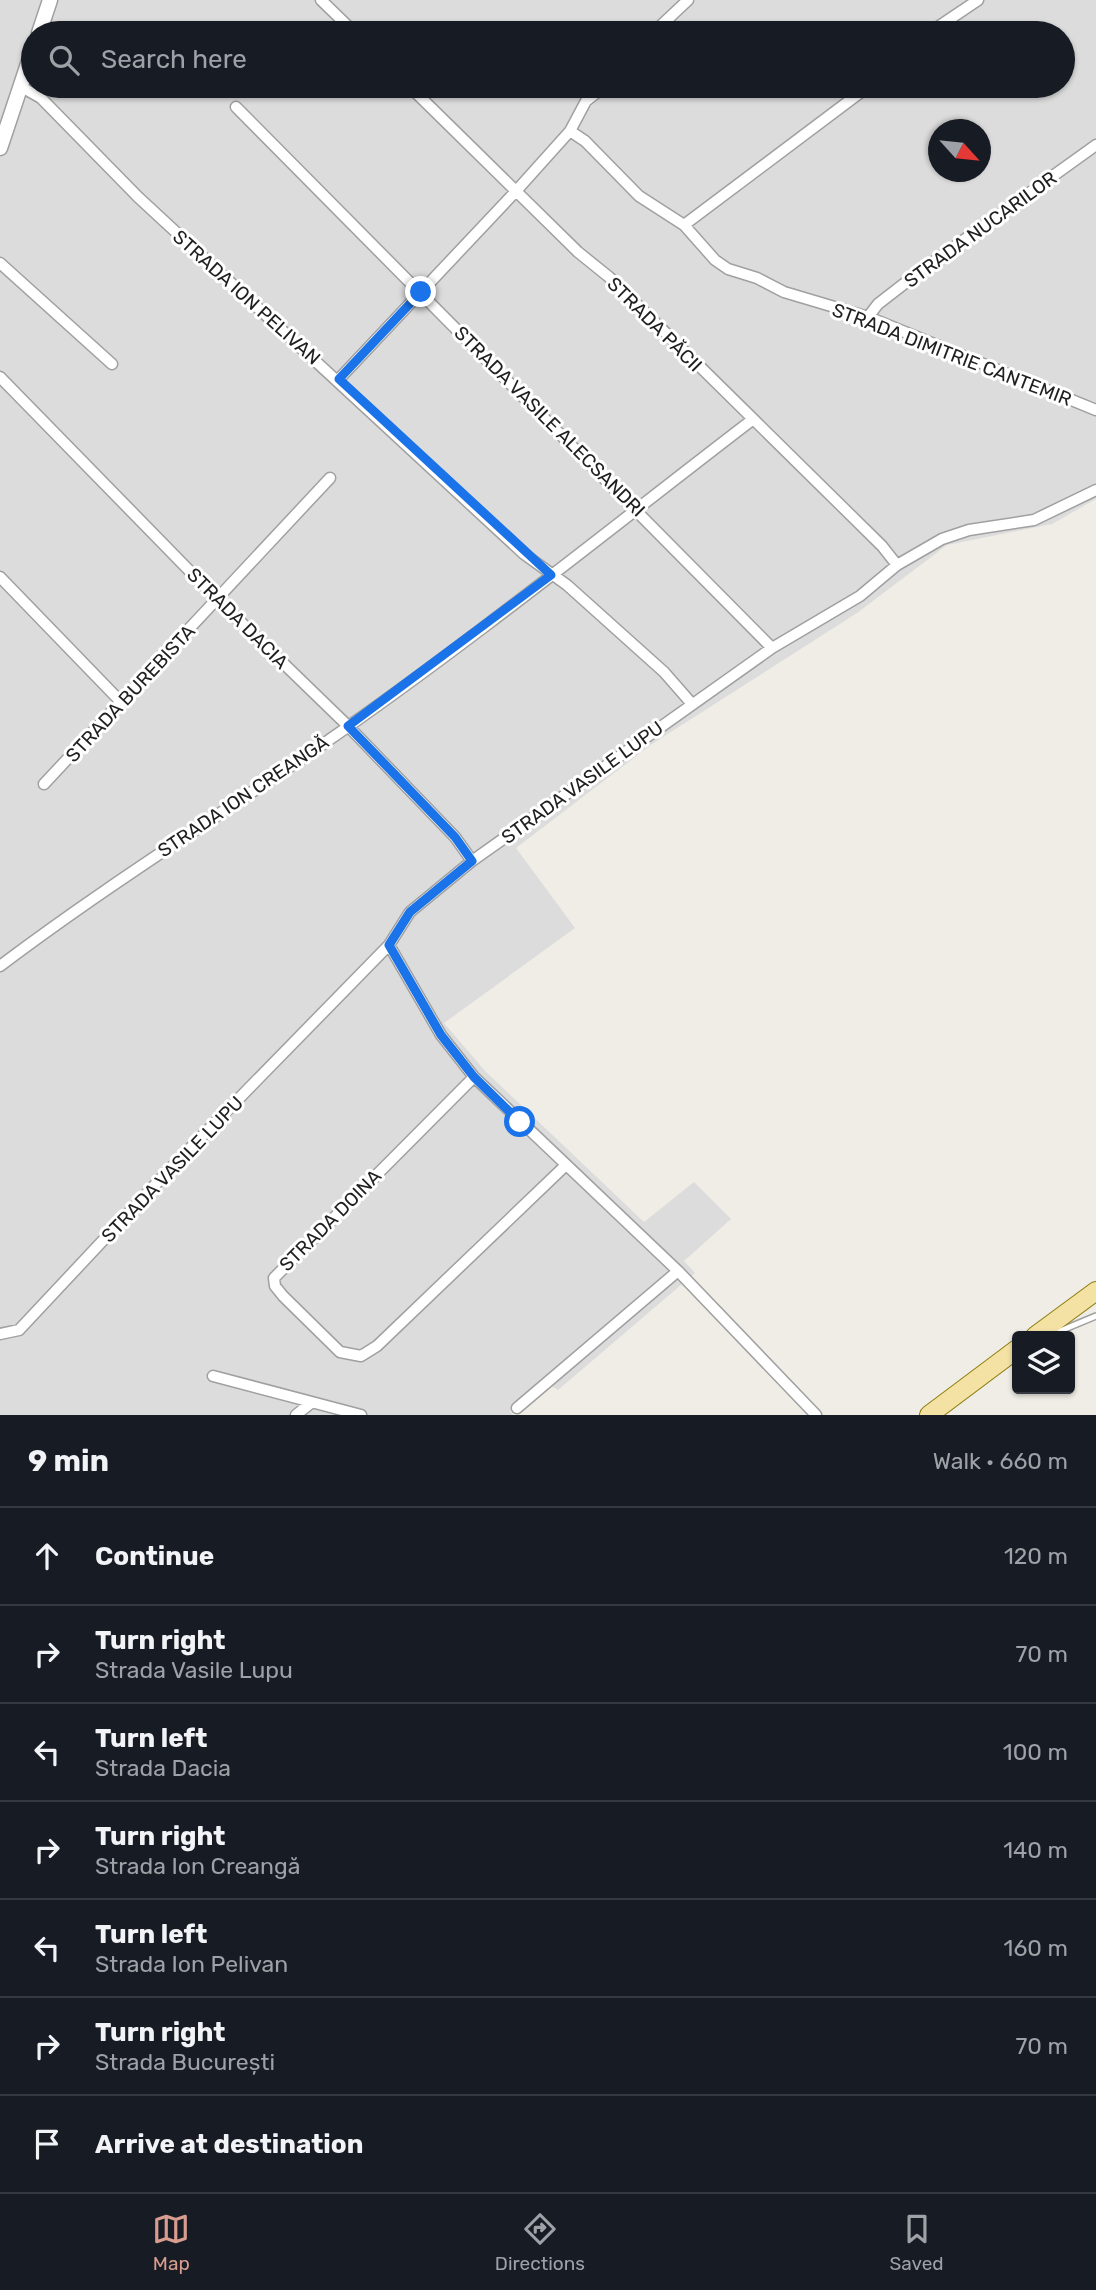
<!DOCTYPE html>
<html lang="en">
<head>
<meta charset="utf-8">
<style>
	:root { --surface:#171b24; --page:#242831; --text:#f1f3f6; --muted:#9ea1a6; --line:#363941; --accent:#d99d8f }
	body { margin:0; font-family:Rubik,sans-serif; background:var(--page); color:var(--text) }
	.controls { position:absolute; right:21px; bottom:21px; display:grid; overflow:hidden; border-radius:7px; box-shadow:0 2px 5px #0004 }
	.controls button { width:63px; height:63px; display:grid; place-items:center; padding:0; border:0; border-bottom:2px solid var(--line); background:var(--surface); color:var(--text); font:35px sans-serif }
	.compass { position:absolute; left:928px; top:119px; width:63px; height:63px; border-radius:50%; background:var(--surface); box-shadow:0 2px 5px #0004; rotate:117deg }
	.stop { position:absolute; width:21px; height:21px; margin:-16px; border:5px solid #1a73e8; border-radius:50%; background:#fff }
	.stop.end { background:#1a73e8; border-color:#fff; box-shadow:0 2px 7px #0008 }
	.list { margin:0; padding:0; list-style:none }
	h2 { display:flex; justify-content:space-between; align-items:center; height:91px; margin:0; padding:0 28px; font-size:30px }
	h2 small { font-size:23px; font-weight:400; color:var(--muted) }
	.list li { display:grid; grid-template-columns:46px 1fr auto; gap:21px; align-items:center; box-sizing:border-box; height:98px; padding:0 28px; border-top:2px solid var(--line) }
	.list b { display:block; font-size:26px; white-space:nowrap }
	.list p { margin:0; font-size:23px; white-space:nowrap; color:var(--muted) }
	.list em { font-size:23px; font-style:normal; color:var(--muted) }
	.icon { flex:none; width:38px; height:38px; fill:none; stroke:currentColor; stroke-width:2; stroke-linecap:round; stroke-linejoin:round }
	.map { position:relative; flex:none; width:1096px; height:1415px; overflow:hidden }
	.search { position:absolute; background:var(--surface); box-shadow:0 2px 5px #0004; left:21px; right:21px; top:21px; height:77px; display:flex; align-items:center; gap:18px; box-sizing:border-box; padding:0 24px; border-radius:38px; color:var(--muted); font-size:26px }
	.sheet { height:777px; background:var(--surface) }
	nav { display:flex; justify-content:space-around; align-items:center; box-sizing:border-box; height:98px; border-top:2px solid var(--line); background:var(--surface); font-size:19px; color:var(--muted) }
	nav a { display:grid; justify-items:center; gap:4px }
	nav .on { color:var(--accent) }
	.map>svg:first-child { display:block }
	.residential { fill:#dddcdc; fill-rule:evenodd }
	.lines { fill:none; stroke-linecap:round; stroke-linejoin:round }
	.service-casing { stroke:#a0a0a0; stroke-width:8 }
	.minor-casing { stroke:#a0a0a0; stroke-width:13 }
	.tertiary-casing { stroke:#a0a0a0; stroke-width:17 }
	.primary-casing { stroke:#8d7c0d; stroke-width:20 }
	.service { stroke:#fff; stroke-width:5 }
	.minor { stroke:#fff; stroke-width:10 }
	.tertiary { stroke:#fff; stroke-width:14 }
	.primary { stroke:#f4e2a5; stroke-width:18 }
	.route { stroke:#1a73e8; stroke-width:9 }
	.labels { text-anchor:middle; stroke-width:6; stroke-linejoin:round; paint-order:stroke }
	.street-label { font-size:19px; fill:#1f1f1f; stroke:#fff }
</style>
</head>
<body>
<div class="map">
<svg width="1096" height="1415" viewBox="0 0 1096 1415">
	<rect width="100%" height="100%" fill="#efede6"/>
	<!-- residential -->
	<path class="residential" d="M0,0h1096v499l-44,25 -105,21 -90,68 -205,131 -136,104 59,80 -131,95 41,48 159,151 50,-40 37,37 -47,42 11,12 -137,117 -15,-9 -33,30 3,4h-513zM33,33h1030v53h-1030zM939,130h42v42h-42z"/>
	<g class="lines">
		<defs>
			<path id="service" d="M1048,1336l48,-20"/>
			<path id="minor" d="M321,0l34,33
				M653,33l35,-33
				M929,33l49,-33
				M20,86l21,12 97,99 386,357 43,31 97,87 28,32
				M409,86l169,166 31,25 273,269 15,19
				M236,107l536,541
				M570,131l15,10 54,55 45,29 31,35 13,9 29,9 27,14 84,25 228,93
				M684,225l185,-139
				M0,263l112,101
				M868,317l10,-13 40,-31 178,-128
				M0,377l218,223 130,126 107,111 17,24
				M339,379l178,-189 53,-59 16,-30 19,-15
				M0,577l122,126
				M44,784l286,-306
				M389,945l52,90 33,42 204,194 138,144
				M0,966c106,-80 217,-149 326,-224 146,-101 285,-214 426,-322
				M474,1077l-200,201 1,8 8,10 57,56 21,4 16,-10 189,-181
				M0,1334l19,-4 150,-160 220,-225 21,-33 62,-51 300,-213 88,-52 37,-31 45,-26 27,-9 65,-10 62,-30
				M213,1376l148,39
				M517,1408l161,-137
				M296,1415l15,-12"/>
			<path id="tertiary" d="M39,33l11,-33
				M0,148l33,-99"/>
			<path id="primary" d="M1035,1336l61,-45
				M929,1415l88,-66"/>
		</defs>
		<!-- service casing -->
		<use href="#service" class="service-casing"/>
		<!-- minor casing -->
		<use href="#minor" class="minor-casing"/>
		<!-- tertiary casing -->
		<use href="#tertiary" class="tertiary-casing"/>
		<!-- primary casing -->
		<use href="#primary" class="primary-casing"/>
		<!-- service -->
		<use href="#service" class="service"/>
		<!-- minor -->
		<use href="#minor" class="minor"/>
		<!-- tertiary -->
		<use href="#tertiary" class="tertiary"/>
		<!-- primary -->
		<use href="#primary" class="primary"/>
	</g>
	<g class="lines">
		<!-- route -->
		<path class="route" d="M421,292l-82,87 212,196 -203,151 107,111 17,24 -62,51 -21,33 52,90 33,42 46,45"/>
	</g>
	<g class="labels">
		<!-- street labels -->
		<g class="street-label">
			<text transform="translate(980 229) rotate(-36)" y="7">STRADA NUCARILOR</text>
			<text transform="translate(247 297) rotate(42)" y="7">STRADA ION PELIVAN</text>
			<text transform="translate(655 324) rotate(45)" y="7">STRADA PĂCII</text>
			<text transform="translate(952 354) rotate(21)" y="7">STRADA DIMITRIE CANTEMIR</text>
			<text transform="translate(550 421) rotate(45)" y="7">STRADA VASILE ALECSANDRI</text>
			<text transform="translate(238 618) rotate(45)" y="7">STRADA DACIA</text>
			<text transform="translate(130 693) rotate(-47)" y="7">STRADA BUREBISTA</text>
			<text transform="translate(582 782) rotate(-36)" y="7">STRADA VASILE LUPU</text>
			<text transform="translate(243 796) rotate(-34)" y="7">STRADA ION CREANGĂ</text>
			<text transform="translate(172 1169) rotate(-46)" y="7">STRADA VASILE LUPU</text>
			<text transform="translate(330 1220) rotate(-45)" y="7">STRADA DOINA</text>
		</g>
	</g>
</svg>
<div class="controls">
<button><svg class="icon" aria-label="layers" viewBox="0 0 24 24"><path d="M12 4l9 5-9 5-9-5zM3 14l9 5 9-5"/></svg></button>
</div>
<svg class="compass" viewBox="-18 -18 36 36"><path d="M0-13l5 13h-10z" fill="#e53935"/><path d="M0 13l5-13h-10z" fill="#9ea1a6"/></svg>
<div class="stop" style="left:520px;top:1122px"></div>
<div class="stop end" style="left:421px;top:292px"></div>
<div class="search"><svg class="icon" aria-label="search" viewBox="0 0 24 24"><circle cx="10" cy="10" r="6"/><path d="M15 15l6 6"/></svg>Search here</div>
</div>
<section class="sheet">
<h2>9 min<small>Walk · 660 m</small></h2>
<ul class="list">
<li><svg class="icon" aria-label="ahead" viewBox="0 0 24 24"><path d="M12 20V5M6 11l6-6 6 6"/></svg><div><b>Continue</b></div><em>120 m</em></li>
<li><svg class="icon" aria-label="right" viewBox="0 0 24 24"><path d="M7 20v-9h11M14 6l5 5-5 5"/></svg><div><b>Turn right</b><p>Strada Vasile Lupu</p></div><em>70 m</em></li>
<li><svg class="icon" aria-label="left" viewBox="0 0 24 24"><path d="M17 20v-9H6M10 6l-5 5 5 5"/></svg><div><b>Turn left</b><p>Strada Dacia</p></div><em>100 m</em></li>
<li><svg class="icon" aria-label="right" viewBox="0 0 24 24"><path d="M7 20v-9h11M14 6l5 5-5 5"/></svg><div><b>Turn right</b><p>Strada Ion Creangă</p></div><em>140 m</em></li>
<li><svg class="icon" aria-label="left" viewBox="0 0 24 24"><path d="M17 20v-9H6M10 6l-5 5 5 5"/></svg><div><b>Turn left</b><p>Strada Ion Pelivan</p></div><em>160 m</em></li>
<li><svg class="icon" aria-label="right" viewBox="0 0 24 24"><path d="M7 20v-9h11M14 6l5 5-5 5"/></svg><div><b>Turn right</b><p>Strada București</p></div><em>70 m</em></li>
<li><svg class="icon" aria-label="arrive" viewBox="0 0 24 24"><path d="M6 21V4h12l-3 4 3 4H6"/></svg><div><b>Arrive at destination</b></div></li>
</ul>
</section>
<nav>
<a class="on"><svg class="icon" aria-label="map" viewBox="0 0 24 24"><path d="M3 6l6-2 6 2 6-2v14l-6 2-6-2-6 2zM9 4v14M15 6v14"/></svg>Map</a>
<a><svg class="icon" aria-label="directions" viewBox="0 0 24 24"><path d="M12 3l9 9-9 9-9-9zM9 14v-3h6M13 9l2 2-2 2"/></svg>Directions</a>
<a><svg class="icon" aria-label="saved" viewBox="0 0 24 24"><path d="M7 4h10v16l-5-4-5 4z"/></svg>Saved</a>
</nav>
</body>
</html>
